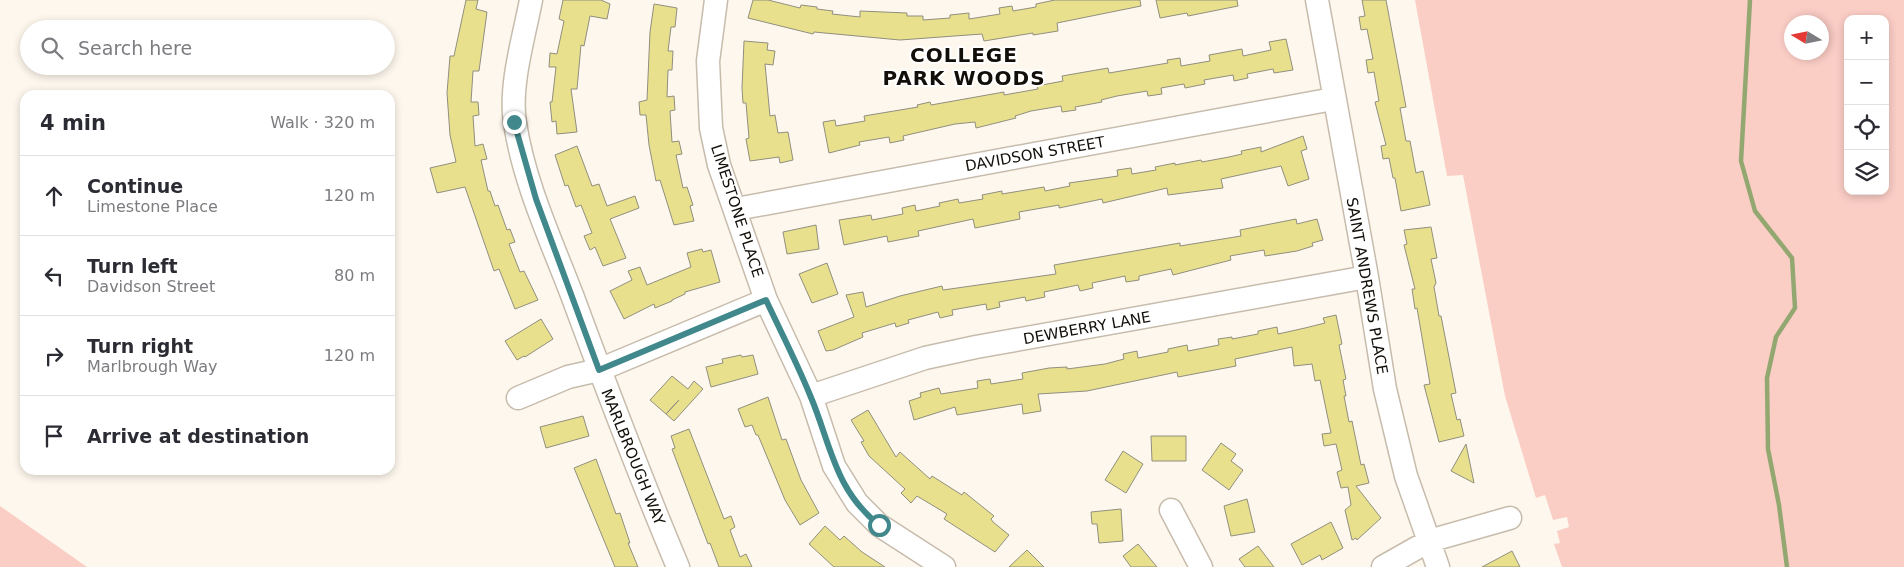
<!DOCTYPE html>
<html lang="en">
<head>
<meta charset="utf-8">
<style>
	:root { --surface:#fff; --page:#f2f2f3; --text:#2b2b33; --muted:#7c7c81; --line:#e1e1e2 }
	body { margin:0; font-family:"DejaVu Sans",sans-serif; background:var(--page); color:var(--text) }
	.controls { position:absolute; right:15px; top:15px; display:grid; overflow:hidden; border-radius:10px; box-shadow:0 2px 8px #0003 }
	.controls button { width:45px; height:45px; display:grid; place-items:center; padding:0; border:0; border-bottom:1px solid var(--line); background:var(--surface); color:var(--text); font:25px sans-serif }
	.compass { position:absolute; left:1784px; top:15px; width:45px; height:45px; border-radius:50%; background:var(--surface); box-shadow:0 2px 8px #0003; rotate:280deg }
	.stop { position:absolute; width:15px; height:15px; margin:-11px; border:4px solid #40888b; border-radius:50%; background:#fff }
	.stop.end { background:#40888b; border-color:#fff; box-shadow:0 1px 5px #0008 }
	.list { margin:0; padding:0; list-style:none }
	h2 { display:flex; justify-content:space-between; align-items:center; height:65px; margin:0; padding:0 20px; font-size:21px }
	h2 small { font-size:16px; font-weight:400; color:var(--muted) }
	.list li { display:grid; grid-template-columns:32px 1fr auto; gap:15px; align-items:center; box-sizing:border-box; height:80px; padding:0 20px; border-top:1px solid var(--line) }
	.list b { display:block; font-size:19px; white-space:nowrap }
	.list p { margin:0; font-size:16px; white-space:nowrap; color:var(--muted) }
	.list em { font-size:16px; font-style:normal; color:var(--muted) }
	.icon { flex:none; width:28px; height:28px; fill:none; stroke:currentColor; stroke-width:2; stroke-linecap:round; stroke-linejoin:round }
	.map { position:relative; flex:none; width:1904px; height:567px; overflow:hidden }
	.search { position:absolute; background:var(--surface); box-shadow:0 2px 8px #0003; left:20px; top:20px; width:375px; height:55px; display:flex; align-items:center; gap:12px; box-sizing:border-box; padding:0 18px; border-radius:28px; color:var(--muted); font-size:19px }
	.panel { position:absolute; background:var(--surface); box-shadow:0 2px 8px #0003; left:20px; top:90px; width:375px; height:385px; border-radius:15px }
	.map>svg:first-child { display:block }
	.green { fill:#facdc5; fill-rule:evenodd }
	.lines { fill:none; stroke-linecap:round; stroke-linejoin:round }
	.stream { stroke:#93a871; stroke-width:4.5 }
	.building { fill:#e9e08d; stroke:#908f7e }
	.minor-casing { stroke:#c7bcac; stroke-width:25 }
	.minor { stroke:#fff; stroke-width:22 }
	.route { stroke:#40888b; stroke-width:6 }
	.labels { text-anchor:middle; stroke-width:4; stroke-linejoin:round; paint-order:stroke }
	.street-label { font-size:15px; fill:#120e09; stroke:#fff }
	.district-label { font-size:20px; font-weight:bold; letter-spacing:1px; fill:#120e09; stroke:#fff }
</style>
</head>
<body>
<div class="map">
<svg width="1904" height="567" viewBox="0 0 1904 567">
	<rect width="100%" height="100%" fill="#fef7ed"/>
	<!-- green -->
	<path class="green" d="M1415,0h489v567h-342l-8,-23 6,-1 -3,-12 12,-4 -2,-10 -14,3 -8,-25 -9,3 -31,-102 -42,-221 -16,1zM1848,19h37v172h-37zM1822,22v30h-30v-30z
		M0,506l87,61h-87z"/>
	<g class="lines">
		<!-- stream -->
		<path class="stream" d="M1750,0l-9,161 14,50 37,47 3,50 -19,29 -9,41 1,71 11,56 8,62"/>
	</g>
	<!-- building -->
	<path class="building" d="M466,0h12l-2,9 11,3 -8,59h-6l-2,31h7l1,13 -6,1 2,30 8,-2 4,15 -6,1 7,31h2l5,15 3,-1 9,25 3,-1 5,13 -6,2 11,28 4,-1 14,29 -23,9 -16,-40 -5,2 -29,-84 -28,6 -7,-25 26,-6 -6,-27 -3,-42 3,-37h4z
		M563,0h38l9,4 -3,15 -17,-3 -6,30 -3,-1 -4,44h-6l6,43 -20,2 -1,-13 -4,1 -2,-20h2l4,-35h-7l1,-14 7,1 7,-33 -5,-2z
		M753,0h15l32,8 1,-3 16,2v2l16,2 -1,3 28,3v-6l47,2v3h16v4l27,-2v-3l19,-2v6l31,-5 -1,-6 13,-2 1,5 23,-4v-3l19,-4h85l1,6 -84,17 1,8 -25,4v-2l-49,8 -2,-7 -82,6 -86,-8 -1,2 -65,-16z
		M1156,0h81l1,6 -50,10 -1,-3 -27,5z
		M1362,0h24l20,107 -6,1 6,33h4l6,32 7,-2 7,34 -29,6 -6,-33h-2l-4,-20 -6,1 -2,-13 5,-1 -11,-43 4,-1 -5,-29 -6,1 -2,-13 7,-1 -6,-30 -6,1 -2,-13 6,-1z
		M654,4l23,4 -2,19h-4l-3,24h5l-1,19h-4l-1,27 7,-1 1,14 -5,1 2,31 7,-1 3,13 -6,1 7,33 4,-1 6,18 -3,1 4,15 -20,4 -14,-45 -4,1 -7,-36 -3,-30h-6l-1,-13 8,-2 3,-68z
		M1286,39l7,31 -19,3 -1,-4 -26,5 1,4 -14,3 -1,-6 -29,5 1,4 -20,4 -1,-4 -23,4 1,6 -14,2 -1,-5 -30,5 -16,4 1,2 -27,5 1,3 -14,2 -1,-6 -30,5 -16,5 1,2 -40,10 -1,-6 -20,2 -52,12 1,4 -14,3 -1,-6 -30,5 1,3 -31,8 -6,-31 12,-2 1,6 29,-5 -1,-5 54,-9 -1,-2 13,-3 1,3 73,-13v3l34,-6 -1,-3 26,-5 -1,-5 46,-8 1,5 59,-10 -1,-3 13,-2 1,8 29,-5 -1,-6 33,-6 1,7 28,-6 -2,-8z
		M744,41l24,2 -1,7 8,1 -2,14 -8,-1 5,52 5,-1 3,18 10,-1 5,28 -13,3 -1,-6 -29,4 -4,-22 3,-1 -3,-35h-3l-1,-15z
		M1303,136l4,13 -6,2 8,28 -21,7 -7,-20 -60,13 2,9 -55,7 -1,-7 -64,15 -1,-4 -43,9v-3l-40,7 1,7 -45,9 -2,-9 -55,12 1,5 -31,6 -1,-6 -43,9 -5,-25 32,-5 1,5 31,-6 -1,-6 13,-3 1,6 24,-5 -1,-3 19,-4 1,4 24,-4 -1,-4 20,-4v3l42,-7 1,4 25,-5 -1,-3 49,-7 -1,-6 14,-2 1,6 24,-4 -1,-3 20,-4v2l26,-5 1,2 27,-5 13,-3 -1,-3 20,-4v5z
		M577,146l15,40 7,-2 8,22 28,-10 4,12 -29,11 16,39 -23,8 -8,-19 -5,3 -6,-14 8,-3 -11,-28 -5,2 -8,-22 -3,1 -10,-31z
		M1296,219l1,5 20,-5 6,21 -11,3 1,3 -16,5 -32,5 -1,-6 -34,6 1,4 -58,15 -2,-6 -32,7v4l-13,2 -1,-6 -33,7 1,5 -13,3 -2,-6 -34,7 1,5 -19,4 -1,-4 -26,5 1,5 -13,3 -1,-6 -34,6 1,5 -13,3 -2,-6 -30,8 1,3 -13,4 -1,-4 -33,10 1,4 -30,13 -7,1 -8,-20 36,-14 -8,-22 17,-3 3,15 34,-11 42,-10 1,4 113,-16 -2,-9 126,-22v3l61,-10 -1,-6z
		M816,225l3,24 -32,5 -4,-22z
		M1431,227l6,31 -6,1 5,24 -2,4 5,29h2l15,77 -5,1 6,26 3,-1 4,17 -25,6 -15,-57 6,-1 -13,-76 -2,1 -3,-20h3l-11,-44 3,-1 -3,-14z
		M702,249l1,3 8,-2 9,32 -35,10v2l-13,6v1l-17,7 -1,-4 -30,15 -14,-28 22,-11 -4,-9 12,-4 7,18 44,-18 -4,-14z
		M827,263l11,31 -26,9 -13,-29z
		M1336,315l6,29 -3,1 7,34 -3,1 3,16h-2l5,26 3,-1 9,44 3,-1 5,19 -13,3 25,32 -24,22 -1,-2 -4,2 -7,-30 6,-5 -3,-18 -7,1 -4,-16 5,-2 -6,-26 -12,2 -2,-12 9,-1 -11,-53 -5,1 -3,-17 -18,2 -2,-19 -57,12 1,7 -58,11 -1,-5 -90,19 -49,3 3,17 -18,3 -1,-10 -65,11 -2,-8 -41,13 -5,-19 12,-4 -1,-4 19,-5 2,6 37,-6 -1,-7 13,-2 1,5 32,-5 -1,-6 27,-5 18,-1v2l38,-5 19,-5 -1,-5 14,-3 1,7 30,-6v-3l19,-4 1,6 31,-6 -1,-6 14,-2v2l26,-5v-3l19,-4 1,7 27,-6 20,-5 -2,-5z
		M541,319l12,20 -28,18 -1,-1 -7,4 -12,-19z
		M741,355l1,2 11,-2 5,19 -47,13 -5,-20 17,-4 -1,-4z
		M672,376l16,13 6,-8 9,8 -29,32 -8,-7 13,-14 -13,14 -16,-14z
		M768,397l14,43 4,-1 15,41 18,33 -19,12 -15,-25 -27,-65h-2l-4,-10 -7,2 -7,-18z
		M868,410l28,47 4,-5 30,27 2,-3 30,19 2,-3 30,24 -3,3 2,3 16,13 -14,17 -51,-33 3,-5 -30,-18 -6,7 -10,-10 4,-4 -36,-33 -8,-14 3,-1 -13,-21z
		M583,416l6,20 -43,12 -6,-21z
		M689,429l35,90 7,-3 4,11 -5,3 10,27 6,-3 6,13h-33l-9,-24 -2,1 -36,-95 3,-1 -4,-12z
		M1151,436h35v25h-34z
		M1221,443l15,11 -5,7 12,9 -14,20 -27,-20z
		M1466,444l8,39 -23,-12z
		M1123,451l20,13 -17,29 -21,-13z
		M596,459l20,55 4,-1 10,30h-2l10,24h-23l-41,-99z
		M1247,499l8,33 -24,4 -7,-30z
		M1121,509l2,32 -24,2 -2,-19h-5l-1,-12z
		M1331,522l12,26 -21,12 -2,-5 -18,10 -11,-21z
		M825,526l15,14 4,-4 18,16 23,15h-51l-25,-23z
		M1138,544l19,23h-26l-8,-11z
		M1258,546l16,21h-29l-6,-8z
		M1027,550l17,17h-35z
		M1512,551l8,16h-38z"/>
	<g class="lines">
		<defs>
			<path id="minor" d="M531,0c-7,37 -22,86 -16,123 9,60 36,117 57,172 34,92 68,182 106,272
				M716,0l-8,61 3,67 8,37 47,135 45,96 23,70 23,37 22,22 65,42
				M1317,0l50,277 18,112 21,87 32,91
				M736,209l597,-110
				M811,396l114,-38 51,-11 391,-70
				M518,398l50,-21 31,-7 167,-70
				M1171,510l30,57
				M1383,567l46,-26 81,-23"/>
		</defs>
		<!-- minor casing -->
		<use href="#minor" class="minor-casing"/>
		<!-- minor -->
		<use href="#minor" class="minor"/>
	</g>
	<g class="lines">
		<!-- route -->
		<path class="route" d="M514,122l22,77 63,171 167,-70c15,32 31,63 44,95 21,49 24,94 69,130"/>
	</g>
	<g class="labels">
		<!-- street labels -->
		<g class="street-label">
			<text transform="translate(1035 154) rotate(-10)" y="5">DAVIDSON STREET</text>
			<text transform="translate(737 211) rotate(72)" y="5">LIMESTONE PLACE</text>
			<text transform="translate(1367 286) rotate(80)" y="5">SAINT ANDREWS PLACE</text>
			<text transform="translate(1087 328) rotate(-10)" y="5">DEWBERRY LANE</text>
			<text transform="translate(633 457) rotate(68)" y="5">MARLBROUGH WAY</text>
		</g>
		<!-- district labels -->
		<g class="district-label">
			<text x="964" y="62">COLLEGE<tspan x="964" dy="23">PARK WOODS</tspan></text>
		</g>
	</g>
</svg>
<div class="controls">
<button>+</button>
<button>−</button>
<button><svg class="icon" aria-label="locate" viewBox="0 0 24 24"><circle cx="12" cy="12" r="6"/><path d="M12 2v4M12 18v4M2 12h4M18 12h4"/></svg></button>
<button><svg class="icon" aria-label="layers" viewBox="0 0 24 24"><path d="M12 4l9 5-9 5-9-5zM3 14l9 5 9-5"/></svg></button>
</div>
<svg class="compass" viewBox="-18 -18 36 36"><path d="M0-13l5 13h-10z" fill="#e53935"/><path d="M0 13l5-13h-10z" fill="#7c7c81"/></svg>
<div class="stop" style="left:879px;top:525px"></div>
<div class="stop end" style="left:514px;top:122px"></div>
<div class="search"><svg class="icon" aria-label="search" viewBox="0 0 24 24"><circle cx="10" cy="10" r="6"/><path d="M15 15l6 6"/></svg>Search here</div>
<section class="panel">
<h2>4 min<small>Walk · 320 m</small></h2>
<ul class="list">
<li><svg class="icon" aria-label="ahead" viewBox="0 0 24 24"><path d="M12 20V5M6 11l6-6 6 6"/></svg><div><b>Continue</b><p>Limestone Place</p></div><em>120 m</em></li>
<li><svg class="icon" aria-label="left" viewBox="0 0 24 24"><path d="M17 20v-9H6M10 6l-5 5 5 5"/></svg><div><b>Turn left</b><p>Davidson Street</p></div><em>80 m</em></li>
<li><svg class="icon" aria-label="right" viewBox="0 0 24 24"><path d="M7 20v-9h11M14 6l5 5-5 5"/></svg><div><b>Turn right</b><p>Marlbrough Way</p></div><em>120 m</em></li>
<li><svg class="icon" aria-label="arrive" viewBox="0 0 24 24"><path d="M6 21V4h12l-3 4 3 4H6"/></svg><div><b>Arrive at destination</b></div></li>
</ul>
</section>
</div>
</body>
</html>
